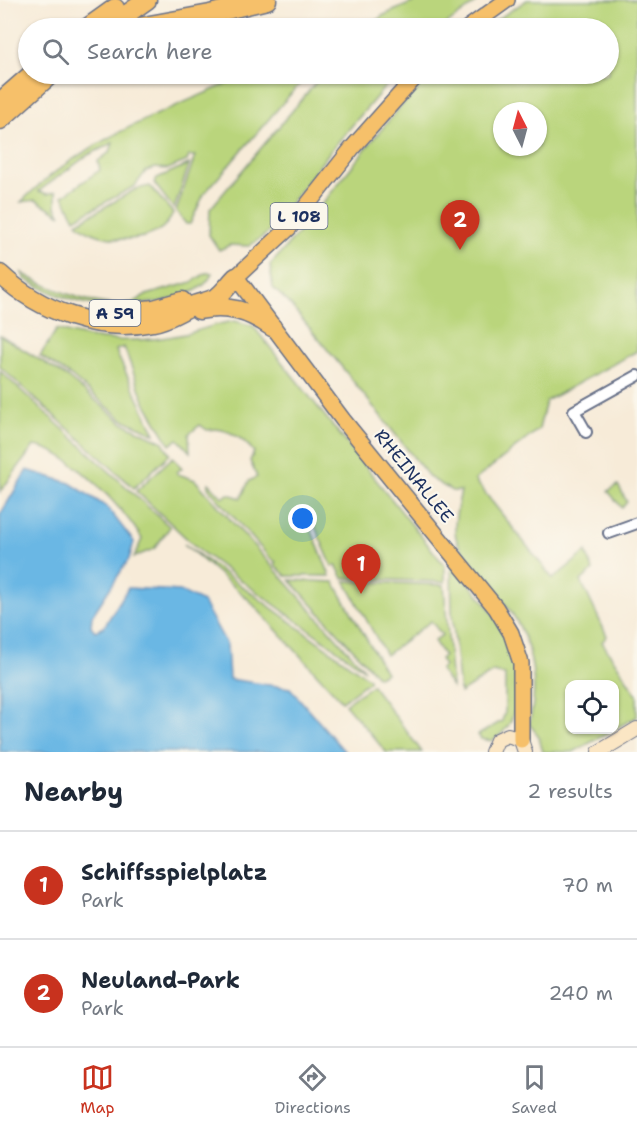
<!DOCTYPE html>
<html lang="en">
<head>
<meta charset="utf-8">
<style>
	:root { --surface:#fff; --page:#f6f6f7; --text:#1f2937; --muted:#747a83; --line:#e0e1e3; --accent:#c8321e }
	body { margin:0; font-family:"Shantell Sans",sans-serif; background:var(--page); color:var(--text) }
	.controls { position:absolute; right:18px; bottom:18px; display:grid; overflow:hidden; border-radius:12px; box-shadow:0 2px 4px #0004 }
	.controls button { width:54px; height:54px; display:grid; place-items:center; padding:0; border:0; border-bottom:2px solid var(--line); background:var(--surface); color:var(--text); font:30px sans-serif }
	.compass { position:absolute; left:493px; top:102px; width:54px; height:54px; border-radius:50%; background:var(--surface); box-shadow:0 2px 4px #0004; rotate:354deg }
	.you { position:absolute; left:303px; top:519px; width:21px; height:21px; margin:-15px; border:4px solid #fff; border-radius:50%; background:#1a73e8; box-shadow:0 0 0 9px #1a73e833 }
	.badge { display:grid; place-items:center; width:39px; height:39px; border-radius:50%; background:var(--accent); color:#fff; font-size:20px; font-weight:700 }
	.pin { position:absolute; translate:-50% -50px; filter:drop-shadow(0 2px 3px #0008) }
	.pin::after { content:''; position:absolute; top:32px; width:21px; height:18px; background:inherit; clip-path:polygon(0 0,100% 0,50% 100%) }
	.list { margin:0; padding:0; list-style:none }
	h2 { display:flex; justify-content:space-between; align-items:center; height:78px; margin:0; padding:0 24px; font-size:26px }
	h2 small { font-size:20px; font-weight:400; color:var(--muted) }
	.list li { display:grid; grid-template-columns:39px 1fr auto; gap:18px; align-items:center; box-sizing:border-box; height:108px; padding:0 24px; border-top:2px solid var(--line) }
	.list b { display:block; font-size:22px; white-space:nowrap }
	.list p { margin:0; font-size:20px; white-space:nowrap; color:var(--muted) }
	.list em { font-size:20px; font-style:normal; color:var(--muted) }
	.icon { flex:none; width:33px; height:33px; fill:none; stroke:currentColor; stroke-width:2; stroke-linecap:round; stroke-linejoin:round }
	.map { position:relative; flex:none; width:637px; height:752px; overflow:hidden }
	.search { position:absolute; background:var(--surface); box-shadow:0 2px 4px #0004; left:18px; right:18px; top:18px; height:66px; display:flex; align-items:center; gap:15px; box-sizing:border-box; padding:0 21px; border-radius:33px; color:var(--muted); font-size:22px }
	.sheet { height:294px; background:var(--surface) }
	nav { display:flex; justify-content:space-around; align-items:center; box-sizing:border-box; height:84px; border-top:2px solid var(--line); background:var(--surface); font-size:16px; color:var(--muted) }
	nav a { display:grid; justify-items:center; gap:3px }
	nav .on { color:var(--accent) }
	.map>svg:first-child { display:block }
	.green { fill:#bad57b; stroke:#6a826c; stroke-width:1.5; fill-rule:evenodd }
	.water { fill:#6bb7e4; stroke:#4373a1; stroke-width:1.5 }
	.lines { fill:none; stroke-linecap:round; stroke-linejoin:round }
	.street-casing { stroke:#687189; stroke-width:14 }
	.secondary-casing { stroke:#687189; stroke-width:16 }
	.primary-casing { stroke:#687189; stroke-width:18 }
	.highway-casing { stroke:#687189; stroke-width:21 }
	.street { stroke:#fff; stroke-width:10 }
	.secondary { stroke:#fbe6c4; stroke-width:14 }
	.primary { stroke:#f6c06b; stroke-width:15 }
	.highway { stroke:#f6c06b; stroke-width:18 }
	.labels { text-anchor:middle; stroke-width:4.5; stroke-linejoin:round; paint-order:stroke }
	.shield { fill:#fbf7ec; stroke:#5e6b89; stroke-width:1.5 }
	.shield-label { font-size:16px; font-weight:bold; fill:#1b2f5e }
	.street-label { font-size:18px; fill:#1b2f5e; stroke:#fbf7ec }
</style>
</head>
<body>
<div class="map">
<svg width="637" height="752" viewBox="0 0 637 752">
	<rect width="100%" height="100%" fill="#fbf7ec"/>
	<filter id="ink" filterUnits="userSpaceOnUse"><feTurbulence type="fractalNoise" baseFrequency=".0167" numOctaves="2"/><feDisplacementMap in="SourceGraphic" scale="12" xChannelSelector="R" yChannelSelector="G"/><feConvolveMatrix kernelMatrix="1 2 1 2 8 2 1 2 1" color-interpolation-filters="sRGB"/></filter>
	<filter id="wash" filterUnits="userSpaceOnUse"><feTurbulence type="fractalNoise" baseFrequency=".008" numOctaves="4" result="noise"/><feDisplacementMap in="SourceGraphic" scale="24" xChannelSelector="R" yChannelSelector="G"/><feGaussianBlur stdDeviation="1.35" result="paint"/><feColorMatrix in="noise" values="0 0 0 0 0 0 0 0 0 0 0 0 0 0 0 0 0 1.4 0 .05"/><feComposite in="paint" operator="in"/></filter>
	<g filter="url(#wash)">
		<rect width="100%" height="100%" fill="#f7ebd8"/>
		<!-- green -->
		<path class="green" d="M418,0h62l-39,28h-73l14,-12z
			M527,0h110v351l-91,50 -7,28 -64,51 78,99 33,-27 7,18 -12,11 26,55 -5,6 35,53v22l-23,12v-45h-44v46h44l-41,22h-30l-5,-17 -9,-11c10,-37 4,-79 -17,-111 -17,-25 -43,-47 -55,-72 -5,-13 1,-37 4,-50h-9l-22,-13 -89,-112 -53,-64 -15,-14 -3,-23c58,-61 102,-133 162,-191h176v-46h-124zM502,111h36v36h-36z
			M249,74h59l-104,120 -14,30h-4l-10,-13 19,-55h-6l-2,5 -19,8 -14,-1 -8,3 -11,15 -60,33 -12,-23 37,-26 -2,-9 12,-9 3,-9 -25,12 -49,36 8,3 9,-2v15l5,8 -25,-15 -15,2c64,-65 147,-91 228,-128z
			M323,74h73l-64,75 -64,84 -19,13 -19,-1 -11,5 -10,-15 1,-26z
			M189,164v1l-15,44 -20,-26 3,-5z
			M150,186l23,27c-12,34 -74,32 -96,10l59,-34z
			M22,273c22,14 99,47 121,23l49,-14 14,-9h6c-9,31 -95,36 -123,31 -23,-4 -43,-13 -64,-25z
			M235,321l18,5 192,240v16l-102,-4 -7,-13 -4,1 -20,-46 -4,1 22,55h-44l-12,-12 2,-2 -7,-5 -61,-69 1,-5 14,15 5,-4 13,4 8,-17 8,-4 -7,-16 4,-9c-11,-14 -28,-26 -47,-22l-7,-5 -11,9 1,18 -12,-13 -8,6 -26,-44 -20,-54 -8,3 2,6 37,78 -33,-15 -51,-43 -31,-20 17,-27c40,14 86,14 128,5 17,-4 32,-11 50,-13z
			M0,335l66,41 57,47 40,19 7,12 -36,34 -134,-121z
			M0,371l170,156 -16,22 -20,8 8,-18c-17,-30 -74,-90 -108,-93l-34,46z
			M173,457l9,11 -5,4 1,2 17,6 170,190 -165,-119 -64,-60z
			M618,485l9,17 -5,6 -14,-17z
			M184,544l185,135v2l-27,20 -94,-102z
			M451,564c39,42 66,70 65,130 -1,23 -5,34 -24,47l-11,-2 -3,-4 24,-14 3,-9v-37l-12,-3 -33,21 -8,-78z
			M290,580l44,2 52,91 -8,4z
			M345,581l99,4 8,102 -12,-17 4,-4 -4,-7 4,-3 -10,-15 8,-6 -11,-14 -45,34z
			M372,685l50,67h-36l-41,-48z"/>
		<!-- water -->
		<path class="water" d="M27,470l43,13 37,24 27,35 -5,17 -37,57 -1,10 4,5 9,-4 24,-39 52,3 23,11 24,43 2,34 61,9 55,64h-345v-237z"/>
	</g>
	<g filter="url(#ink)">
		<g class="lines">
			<defs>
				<path id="street" d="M586,432l-12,-21 63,-35
					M609,533l28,-10"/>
				<path id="secondary" d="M492,752l5,-12 11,-5 13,5 4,12
					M599,752l38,-23"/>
				<path id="primary" d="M468,28l39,-28
					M418,74l-65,73 -64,81 -53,49 107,143 153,188 15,25 10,30v77"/>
				<path id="highway" d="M87,28l28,-20
					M107,28l40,-28
					M133,28l77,-14 57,-14
					M0,102l32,-28
					M0,120l51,-46
					M0,274c39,37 99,59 153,48 14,-2 25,-10 38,-16 8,-3 19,-5 26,-9 7,-5 13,-14 19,-20
					M199,310c29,-6 50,1 73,17
					M116,313l38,-4 28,-8"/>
			</defs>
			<!-- street casing -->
			<use href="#street" class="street-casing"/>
			<!-- secondary casing -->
			<use href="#secondary" class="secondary-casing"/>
			<!-- primary casing -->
			<use href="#primary" class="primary-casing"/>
			<!-- highway casing -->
			<use href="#highway" class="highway-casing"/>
			<!-- street -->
			<use href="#street" class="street"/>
			<!-- secondary -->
			<use href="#secondary" class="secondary"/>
			<!-- primary -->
			<use href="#primary" class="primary"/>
			<!-- highway -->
			<use href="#highway" class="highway"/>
		</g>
	</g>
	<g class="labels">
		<!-- shield labels -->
		<g class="shield">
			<rect x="270.5" y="203" width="57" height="26" rx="4.5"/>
			<rect x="89.5" y="300" width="51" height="26" rx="4.5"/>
		</g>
		<g class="shield-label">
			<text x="299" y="222">L 108</text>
			<text x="115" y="319">A 59</text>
		</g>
		<!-- street labels -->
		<g class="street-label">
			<text transform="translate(414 476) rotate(51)" y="6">RHEINALLEE</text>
		</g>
	</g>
</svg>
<div class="controls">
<button><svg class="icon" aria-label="locate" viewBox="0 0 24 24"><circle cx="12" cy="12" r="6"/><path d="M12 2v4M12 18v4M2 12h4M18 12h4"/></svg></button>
</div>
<svg class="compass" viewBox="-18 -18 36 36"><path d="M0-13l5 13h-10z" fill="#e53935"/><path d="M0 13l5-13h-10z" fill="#747a83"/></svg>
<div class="you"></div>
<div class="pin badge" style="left:361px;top:594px">1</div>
<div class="pin badge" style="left:460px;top:250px">2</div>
<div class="search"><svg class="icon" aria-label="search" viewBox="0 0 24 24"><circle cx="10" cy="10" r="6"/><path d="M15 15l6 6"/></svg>Search here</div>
</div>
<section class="sheet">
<h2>Nearby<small>2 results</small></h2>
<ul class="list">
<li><span class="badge">1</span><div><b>Schiffsspielplatz</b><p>Park</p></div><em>70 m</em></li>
<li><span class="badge">2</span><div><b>Neuland-Park</b><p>Park</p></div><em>240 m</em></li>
</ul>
</section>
<nav>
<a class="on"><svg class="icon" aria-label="map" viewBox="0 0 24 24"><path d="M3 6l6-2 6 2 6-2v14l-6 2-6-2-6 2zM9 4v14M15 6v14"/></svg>Map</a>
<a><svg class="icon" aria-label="directions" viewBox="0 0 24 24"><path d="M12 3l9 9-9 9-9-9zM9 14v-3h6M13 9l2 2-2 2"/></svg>Directions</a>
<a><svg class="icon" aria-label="saved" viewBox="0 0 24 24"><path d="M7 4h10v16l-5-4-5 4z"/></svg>Saved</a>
</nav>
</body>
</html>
